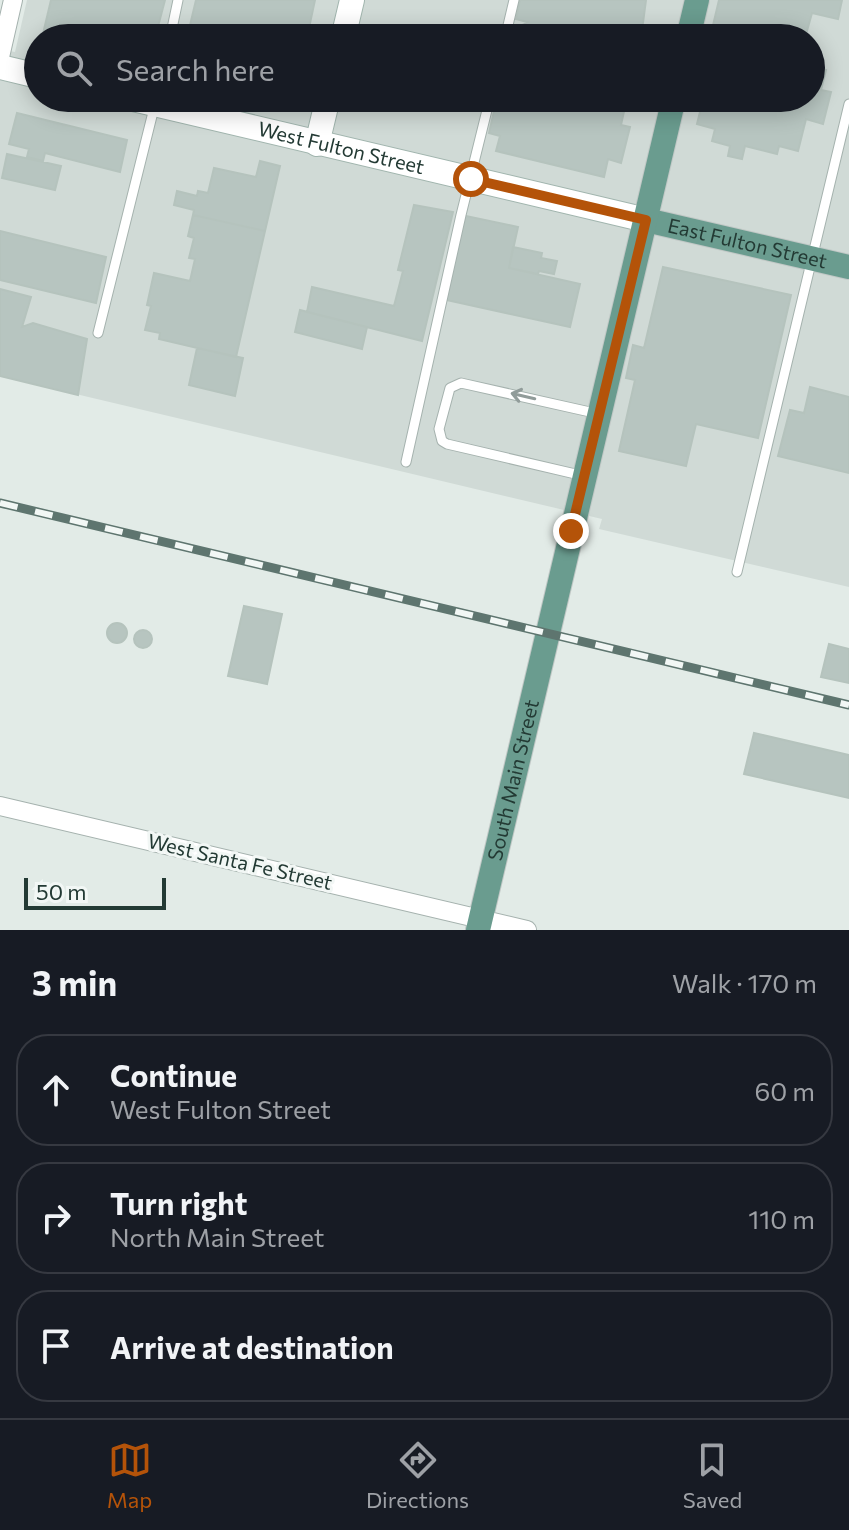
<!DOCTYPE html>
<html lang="en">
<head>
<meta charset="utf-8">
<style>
	:root { --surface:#171b24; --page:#20242c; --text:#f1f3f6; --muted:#9ea1a6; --line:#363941; --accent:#b45309 }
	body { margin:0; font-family:Commissioner,sans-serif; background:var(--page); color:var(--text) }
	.scale { position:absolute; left:24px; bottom:20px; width:142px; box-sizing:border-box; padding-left:8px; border:4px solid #233a34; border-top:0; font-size:22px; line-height:28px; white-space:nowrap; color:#233a34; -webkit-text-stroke:6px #f2f7f5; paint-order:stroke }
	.stop { position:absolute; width:24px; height:24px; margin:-18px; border:6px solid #b45309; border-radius:50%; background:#fff }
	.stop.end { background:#b45309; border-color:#fff; box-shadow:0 2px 8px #0008 }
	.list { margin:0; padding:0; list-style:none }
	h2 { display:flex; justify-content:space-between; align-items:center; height:104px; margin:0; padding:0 32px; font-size:34px }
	h2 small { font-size:26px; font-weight:400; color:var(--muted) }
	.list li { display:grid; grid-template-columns:52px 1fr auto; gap:24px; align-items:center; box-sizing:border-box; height:112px; margin:0 16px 16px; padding:0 16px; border:2px solid var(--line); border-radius:32px }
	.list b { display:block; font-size:30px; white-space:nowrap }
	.list p { margin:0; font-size:26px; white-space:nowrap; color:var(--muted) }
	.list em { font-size:26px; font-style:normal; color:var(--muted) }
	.icon { flex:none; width:44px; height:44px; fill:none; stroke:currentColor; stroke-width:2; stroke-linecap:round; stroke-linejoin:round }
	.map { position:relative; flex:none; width:849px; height:930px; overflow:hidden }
	.search { position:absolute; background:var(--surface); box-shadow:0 4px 20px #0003; left:24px; right:24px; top:24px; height:88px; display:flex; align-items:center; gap:20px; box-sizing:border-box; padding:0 28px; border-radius:44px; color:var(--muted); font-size:30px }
	.sheet { height:488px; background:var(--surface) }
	nav { display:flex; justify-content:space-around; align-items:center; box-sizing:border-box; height:112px; border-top:2px solid var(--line); background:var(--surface); font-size:22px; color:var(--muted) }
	nav a { display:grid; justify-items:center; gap:4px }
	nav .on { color:var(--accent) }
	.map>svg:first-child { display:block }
	.built { fill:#d0dad6; fill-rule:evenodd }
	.building { fill:#b7c5c0; stroke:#b5c3bd; stroke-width:2 }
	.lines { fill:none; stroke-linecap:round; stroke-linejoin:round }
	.lane-casing { stroke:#a5b2ae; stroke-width:11 }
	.street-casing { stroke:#a5b2ae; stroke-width:20 }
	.secondary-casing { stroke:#a1b5ae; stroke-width:26 }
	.primary-casing { stroke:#c1c8c6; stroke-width:26 }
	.lane { stroke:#fff; stroke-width:9 }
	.street { stroke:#fff; stroke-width:18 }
	.secondary { stroke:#fff; stroke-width:24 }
	.primary { stroke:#6a9c8f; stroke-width:24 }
	.rail-casing { stroke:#5e756f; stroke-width:9 }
	.rail { stroke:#f2f7f5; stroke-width:6; stroke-dasharray:18; stroke-linecap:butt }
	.oneway { stroke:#919c9a }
	.route { stroke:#b45309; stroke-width:10 }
	.labels { text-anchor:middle; stroke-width:6; stroke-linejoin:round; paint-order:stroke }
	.street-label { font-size:20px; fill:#233a34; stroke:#f2f7f5 }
</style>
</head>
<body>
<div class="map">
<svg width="849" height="930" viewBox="0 0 849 930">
	<rect width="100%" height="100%" fill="#e2ebe7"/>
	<!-- built -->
	<path class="built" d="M27,0h822v587l-250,-58 3,-10 -602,-143v-327l15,3zM38,38h773v60h-773z"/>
	<!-- building -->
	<path class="building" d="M51,0h114l-10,38h-113z
		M196,0h119l-6,28 -8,-1 -2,11h-112z
		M520,0h126l-5,38h-64l-54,-13 4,-3 -11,-3z
		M719,0h123l-4,19 -26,-6 -7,25h-95z
		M523,25l54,13h-58z
		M811,66l15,4 -5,20 10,2 -8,32 -17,-5 -8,32 -19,-5 -2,8 -32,-8 -3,13 -14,-3 2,-10 -18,-5 3,-12 -18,-5 4,-16 9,2 3,-12h98z
		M497,98h130l-6,27 9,2 -9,36 -13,-4 -4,18 -108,-26 4,-15 -11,-3z
		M17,113l110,27 -7,32 -75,-19 -2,8 -16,-4 2,-8 -20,-5z
		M7,154l54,12 -6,24 -53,-12z
		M260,161l20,5 -15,65 -72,-16 1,-5 -20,-5 3,-14 20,5 1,-5 10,2 6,-25 42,9z
		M414,205l39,7 -31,129 -115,-29 5,-25 82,19 9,-35 -5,-1z
		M193,215l72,16 -29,126 -77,-18 1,-6 -15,-3 6,-24 -4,-1 7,-32 36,8 5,-22 -6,-1 5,-20 -6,-2z
		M461,215l57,12 -9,41 71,16 -10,43 -128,-28z
		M0,231l106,26 -10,46 -96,-23z
		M513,247l29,6 -1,5 16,3 -3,13 -15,-3 -1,3 -29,-6z
		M663,267l128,28 -33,143 -62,-14 -10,42 -67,-15 16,-71 -9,-2 7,-33 11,3z
		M0,289l31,8 -9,30 11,-4 54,16 -9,56 -78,-19z
		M300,310l67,17 -5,22 -67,-17z
		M197,348l46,10 -8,38 -46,-11z
		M810,387l39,10v76l-71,-17 12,-46 14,3z
		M244,606l38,8 -15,70 -39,-8z
		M107 633a10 10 0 1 1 20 0a10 10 0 1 1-20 0Z
		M134 639a9 9 0 1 1 18 0a9 9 0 1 1-18 0Z
		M829,644l20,5v34l-28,-6z
		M754,733l95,22v43l-105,-24z"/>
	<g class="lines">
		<defs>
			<path id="lane" d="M170,38l8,-38
				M505,38l9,-38
				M98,333l57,-229
				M406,462l55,-247 29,-117
				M584,476l-137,-32 -5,-3 -3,-12 11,-41 11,-5 138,31
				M737,572l112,-468"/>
			<path id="street" d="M0,57l13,-57
				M0,806l527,124"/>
			<g id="secondary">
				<path d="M343,38l9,-38"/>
				<path d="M0,67l38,9"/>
				<path id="s1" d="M129,98l517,122"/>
				<path d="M317,144l11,-46"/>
			</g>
			<g id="primary">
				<path d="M688,38l9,-38"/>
				<path id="s2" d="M646,220l203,47"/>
				<path id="s3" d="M478,930l196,-832"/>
			</g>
		</defs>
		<!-- lane casing -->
		<use href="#lane" class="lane-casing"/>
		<!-- street casing -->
		<use href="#street" class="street-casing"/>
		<!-- secondary casing -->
		<use href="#secondary" class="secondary-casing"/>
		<!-- primary casing -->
		<use href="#primary" class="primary-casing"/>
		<!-- lane -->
		<use href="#lane" class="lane"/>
		<!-- street -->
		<use href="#street" class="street"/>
		<!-- secondary -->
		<use href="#secondary" class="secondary"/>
		<!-- primary -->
		<use href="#primary" class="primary"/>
		<defs>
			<path id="rail" d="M0,503l849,202"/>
		</defs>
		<!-- rail casing -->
		<use href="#rail" class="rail-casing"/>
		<!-- rail -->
		<use href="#rail" class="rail"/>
	</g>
	<!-- one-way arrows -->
	<defs><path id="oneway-shaft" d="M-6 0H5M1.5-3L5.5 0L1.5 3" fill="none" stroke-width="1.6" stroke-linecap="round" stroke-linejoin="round" transform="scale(2)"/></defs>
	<use class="oneway" href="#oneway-shaft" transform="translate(523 396) rotate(-167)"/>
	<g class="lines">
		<!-- route -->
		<path class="route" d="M471,179l175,41 -75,311"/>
	</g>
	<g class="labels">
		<!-- street labels -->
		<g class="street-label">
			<text dy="7" stroke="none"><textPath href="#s1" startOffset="218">West Fulton Street</textPath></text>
			<text dy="7" stroke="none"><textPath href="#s2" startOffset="104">East Fulton Street</textPath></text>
			<text dy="7" stroke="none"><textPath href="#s3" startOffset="154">South Main Street</textPath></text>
			<text transform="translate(240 862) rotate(13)" y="7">West Santa Fe Street</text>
		</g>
	</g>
</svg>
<div class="scale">50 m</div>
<div class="stop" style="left:471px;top:179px"></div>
<div class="stop end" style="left:571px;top:531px"></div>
<div class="search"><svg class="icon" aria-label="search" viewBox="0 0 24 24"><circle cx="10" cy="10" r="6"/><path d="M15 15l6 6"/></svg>Search here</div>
</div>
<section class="sheet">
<h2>3 min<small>Walk · 170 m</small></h2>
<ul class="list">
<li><svg class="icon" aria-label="ahead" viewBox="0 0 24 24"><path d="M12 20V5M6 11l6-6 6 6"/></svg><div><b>Continue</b><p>West Fulton Street</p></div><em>60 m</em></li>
<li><svg class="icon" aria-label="right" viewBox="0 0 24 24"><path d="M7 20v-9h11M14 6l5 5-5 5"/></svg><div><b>Turn right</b><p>North Main Street</p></div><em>110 m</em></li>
<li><svg class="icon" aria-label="arrive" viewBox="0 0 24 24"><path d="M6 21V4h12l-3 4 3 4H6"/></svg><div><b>Arrive at destination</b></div></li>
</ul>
</section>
<nav>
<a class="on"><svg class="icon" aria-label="map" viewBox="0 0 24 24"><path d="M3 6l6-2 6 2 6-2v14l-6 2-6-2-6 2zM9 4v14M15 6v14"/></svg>Map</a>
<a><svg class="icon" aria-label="directions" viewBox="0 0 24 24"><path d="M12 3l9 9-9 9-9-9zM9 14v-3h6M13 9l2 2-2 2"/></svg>Directions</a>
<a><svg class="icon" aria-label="saved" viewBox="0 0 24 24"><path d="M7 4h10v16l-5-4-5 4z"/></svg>Saved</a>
</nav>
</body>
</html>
